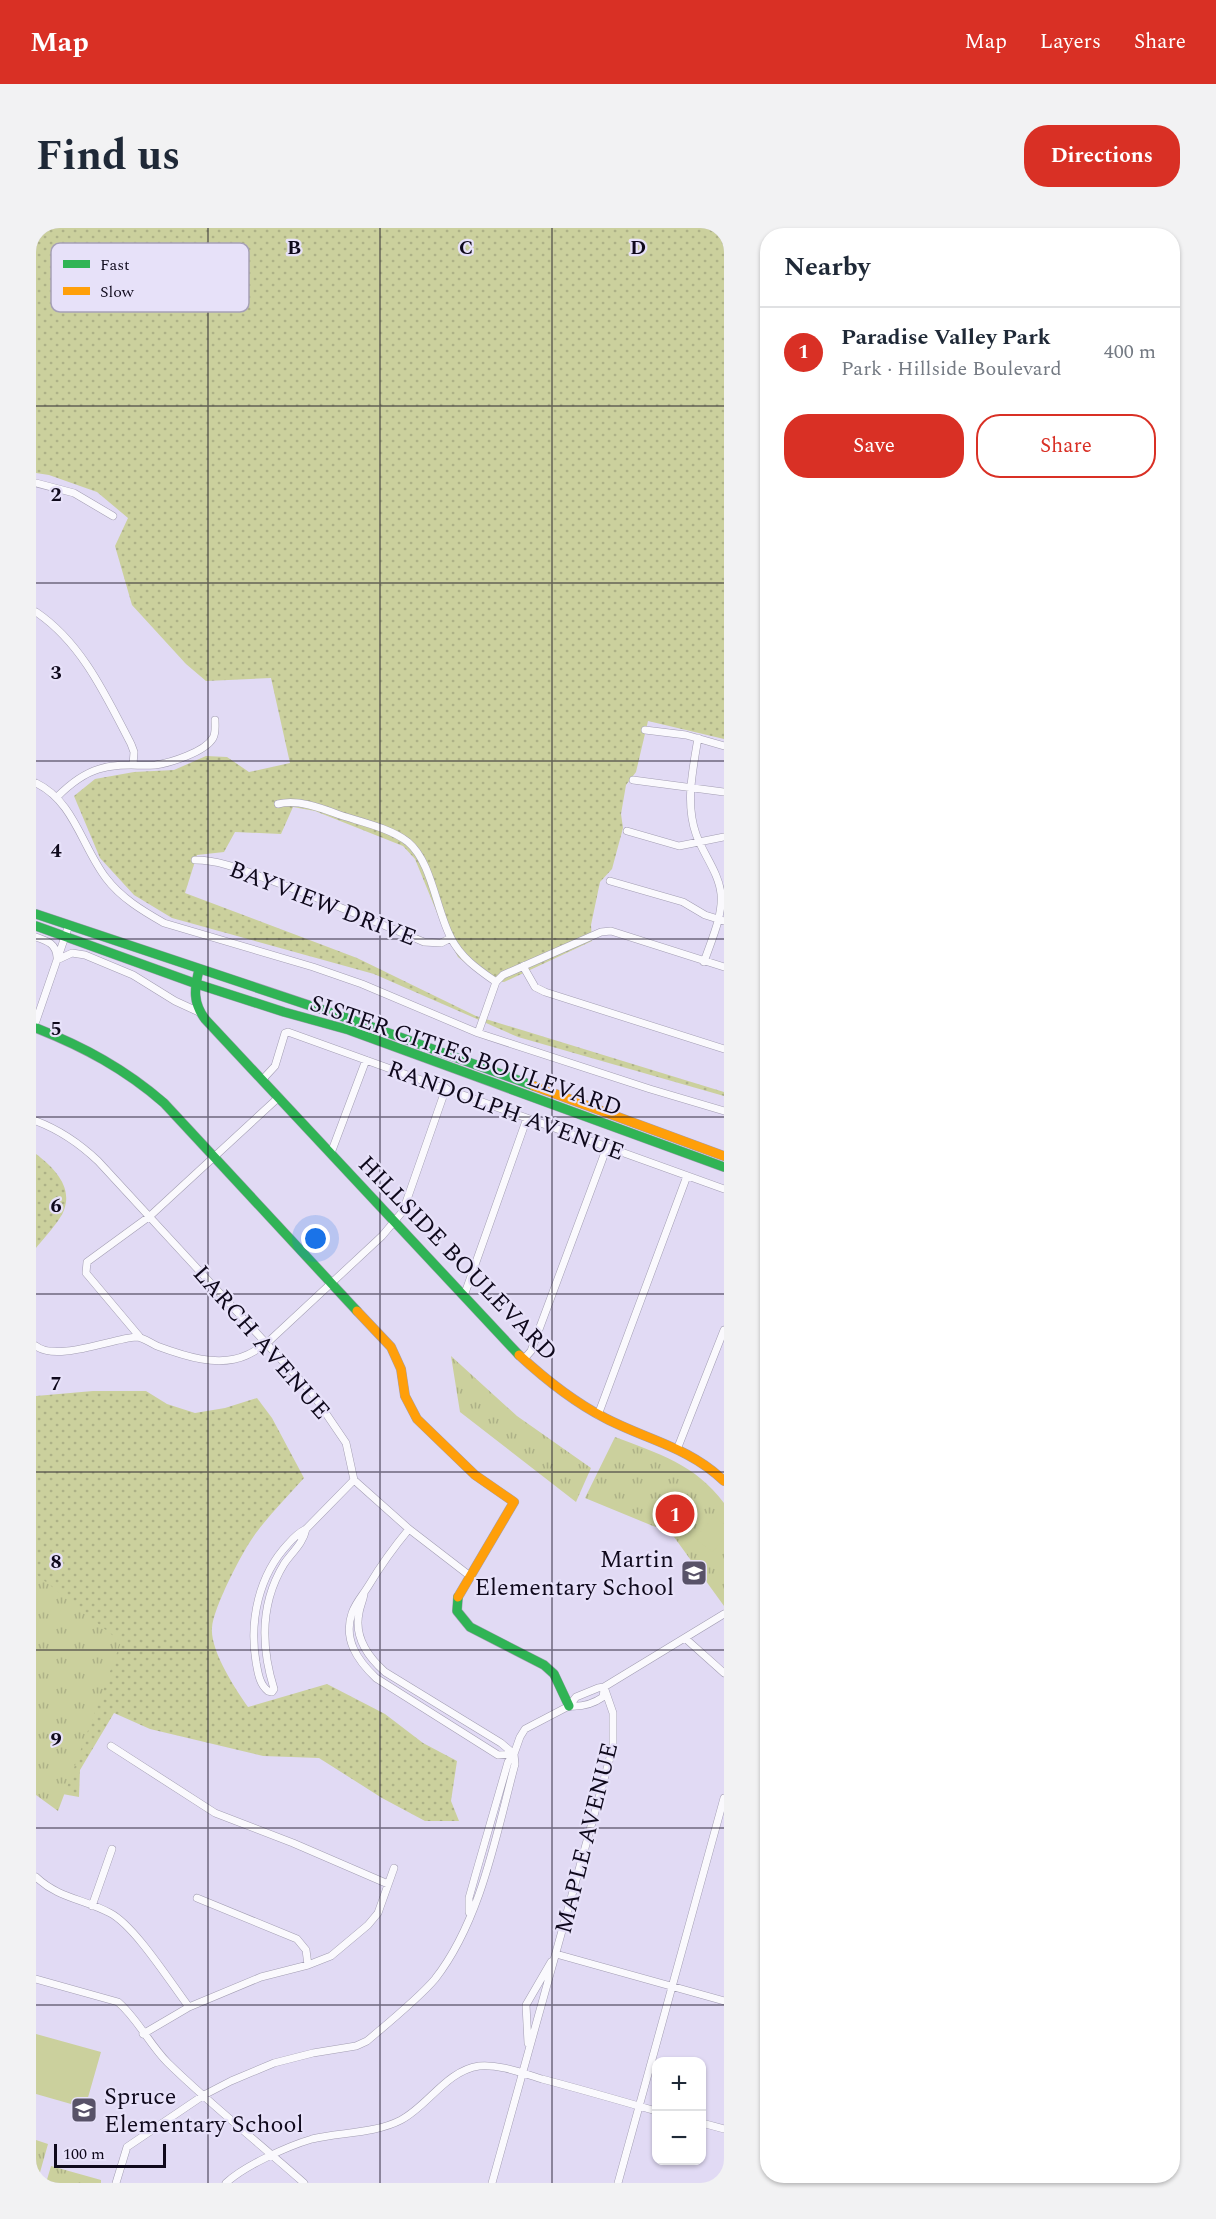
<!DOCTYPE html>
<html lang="en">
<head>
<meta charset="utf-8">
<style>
	:root { --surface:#fff; --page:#f2f2f3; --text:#1f2937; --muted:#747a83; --line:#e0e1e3; --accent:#d93025 }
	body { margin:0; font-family:Spectral,serif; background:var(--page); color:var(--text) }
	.controls { position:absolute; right:18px; bottom:18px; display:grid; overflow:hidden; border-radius:12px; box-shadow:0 2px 4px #0004 }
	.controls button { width:54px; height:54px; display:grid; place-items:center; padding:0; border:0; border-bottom:2px solid var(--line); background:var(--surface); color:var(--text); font:30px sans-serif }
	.scale { position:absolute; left:18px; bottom:15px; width:112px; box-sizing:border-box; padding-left:6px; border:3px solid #0f091c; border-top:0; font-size:16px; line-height:21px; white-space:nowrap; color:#0f091c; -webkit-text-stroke:4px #e7e1f9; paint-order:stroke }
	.you { position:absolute; left:280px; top:1011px; width:21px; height:21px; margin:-15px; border:4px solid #fff; border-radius:50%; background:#1a73e8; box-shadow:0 0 0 9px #1a73e833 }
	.badge { display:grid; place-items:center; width:39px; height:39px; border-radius:50%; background:var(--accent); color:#fff; font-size:20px; font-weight:700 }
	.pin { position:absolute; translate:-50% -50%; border:3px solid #fff; box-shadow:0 2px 6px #0006 }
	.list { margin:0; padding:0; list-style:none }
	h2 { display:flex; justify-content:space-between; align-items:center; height:78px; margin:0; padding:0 24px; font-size:26px }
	h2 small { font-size:20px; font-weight:400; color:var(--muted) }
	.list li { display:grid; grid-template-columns:39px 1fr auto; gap:18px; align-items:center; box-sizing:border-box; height:90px; padding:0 24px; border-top:2px solid var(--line) }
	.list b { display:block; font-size:22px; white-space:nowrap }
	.list p { margin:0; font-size:20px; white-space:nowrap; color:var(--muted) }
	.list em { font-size:20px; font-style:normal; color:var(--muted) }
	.actions { display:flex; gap:12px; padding:18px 24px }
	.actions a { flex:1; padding:14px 0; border:2px solid var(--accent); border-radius:24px; text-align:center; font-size:21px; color:var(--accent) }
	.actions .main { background:var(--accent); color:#fff }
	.map { position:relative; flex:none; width:688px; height:1955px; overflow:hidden; border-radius:24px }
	header { display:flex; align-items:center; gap:36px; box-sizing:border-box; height:84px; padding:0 30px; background:var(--accent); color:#fff }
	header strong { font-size:28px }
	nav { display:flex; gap:33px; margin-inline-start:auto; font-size:21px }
	.intro { display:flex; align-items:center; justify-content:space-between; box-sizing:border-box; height:144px; padding:0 36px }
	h1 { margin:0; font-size:42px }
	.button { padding:15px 27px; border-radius:24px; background:var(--accent); color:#fff; font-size:21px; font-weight:700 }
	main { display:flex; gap:36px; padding:0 36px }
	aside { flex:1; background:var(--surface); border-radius:24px; box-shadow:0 2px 4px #0004 }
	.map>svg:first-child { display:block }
	.grass { fill:url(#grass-dots) }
	.park { fill:url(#park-tufts) }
	.pitch { fill:#cbd09d }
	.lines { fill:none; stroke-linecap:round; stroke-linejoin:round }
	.street-casing { stroke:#a29db2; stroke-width:8 }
	.fast-casing { stroke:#a29db2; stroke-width:10 }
	.slow-casing { stroke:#a29db2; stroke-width:10 }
	.street { stroke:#faf9fd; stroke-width:7 }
	.fast { stroke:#30b455; stroke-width:9 }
	.slow { stroke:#ff9f0a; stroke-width:9 }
	.grid { fill:none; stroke:#0f091c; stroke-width:1.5; stroke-opacity:0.55 }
	.labels { text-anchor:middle; stroke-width:4.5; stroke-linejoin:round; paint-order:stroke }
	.street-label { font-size:24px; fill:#0f091c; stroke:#e7e1f9 }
	.poi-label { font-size:24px; fill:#0f091c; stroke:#e7e1f9; text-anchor:end }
	.key { fill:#e7e1f9; stroke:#a6a0b7; stroke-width:1.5 }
	.key-label { font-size:16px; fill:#0f091c }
	.grid-label { font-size:20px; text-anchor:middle; font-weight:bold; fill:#0f091c; stroke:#e7e1f9; stroke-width:4.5; stroke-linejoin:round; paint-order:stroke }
</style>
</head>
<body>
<header>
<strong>Map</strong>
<nav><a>Map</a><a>Layers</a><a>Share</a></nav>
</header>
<div class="intro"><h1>Find us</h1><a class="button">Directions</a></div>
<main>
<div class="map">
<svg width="688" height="1955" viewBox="0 0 688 1955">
	<defs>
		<pattern id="grass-dots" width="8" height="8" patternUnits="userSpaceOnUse" patternTransform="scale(1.5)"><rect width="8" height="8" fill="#cbd09d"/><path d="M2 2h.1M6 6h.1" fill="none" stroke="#adb187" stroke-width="1.8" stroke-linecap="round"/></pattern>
		<pattern id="park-tufts" width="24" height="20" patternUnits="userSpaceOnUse" patternTransform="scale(1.5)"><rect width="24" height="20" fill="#cbd09d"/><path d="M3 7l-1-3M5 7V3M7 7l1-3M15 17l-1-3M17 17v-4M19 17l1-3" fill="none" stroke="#adb187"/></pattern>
	</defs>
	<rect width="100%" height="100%" fill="#e1daf4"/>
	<!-- grass -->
	<path class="grass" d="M0,0h688v511l-76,-18 -12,51 -10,13 -5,29 2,14 -11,41 -12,13 -9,43 1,16 -88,41 -18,-3 -28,-22 -14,-27 -29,-71 -12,-13 -88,-35 -22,-4 -12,27 -46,-2 -11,20 -27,3 -12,38 172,65 119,58 248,76v4l-206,-59 -144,-63 -202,-56 -38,-23 -34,-37 -26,-62 21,-17 39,-7 40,-2 32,-14 21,1 22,15 41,-9 -19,-85 -65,3 -20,-17 -54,-59 -17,-59 13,-28 -31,-26 -48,-17 -13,-2z
		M0,926c17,13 37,32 28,56 -4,11 -20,28 -28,38z
		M57,1163h53l21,13 28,9 30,-5 32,-10 15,20 32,60c-16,18 -34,36 -48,55 -13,17 -43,75 -44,95 -2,22 23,61 36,79l79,-23 58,30 38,29 34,18 -6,40 8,20h-34l-43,-23 -63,-40 -56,-2 -113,-27 -36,-16 -34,57 -1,27 -33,-6 -10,-5v-390z"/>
	<!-- park -->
	<path class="park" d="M415,1128l66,60 74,52 -15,34 -116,-90z
		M579,1209c44,17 80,27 109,66v103l-55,-76 -16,-4 -68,-28z
		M0,1346l85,68 -63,169 -22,-16z
		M0,1912l12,4 -11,39h-1z
		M15,1938l50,14v3h-55z"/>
	<!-- pitch -->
	<path class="pitch" d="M678,1288l10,8v14l-11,14 -18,-13z
		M0,1806l65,18 -16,56 -49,-14z"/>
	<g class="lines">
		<defs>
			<path id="street" d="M0,255l38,10 39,23
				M0,384c46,31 70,84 95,132l3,8 -1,13
				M609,502l41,5 38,11
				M662,510c-5,31 -13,65 -2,96 7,20 23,39 25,60 2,22 -10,47 -17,68
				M597,552l91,12
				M0,555c38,18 46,64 70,95 15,20 37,33 58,45l149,44 49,17 116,49 172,56 74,22
				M21,569c12,-12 25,-23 42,-28 18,-6 37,-3 56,-4 15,-2 50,-13 58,-27 3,-5 2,-12 2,-18
				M242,576c20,-5 43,4 62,11 21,7 50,13 68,27 24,20 28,68 43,96 10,20 28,32 45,44
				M591,603l52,15 45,-9
				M159,632c26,0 50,11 75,20 52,19 103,41 154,62l17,1 10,-5
				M574,653l73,21 22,13 19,6
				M0,709c12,4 20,7 21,20
				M21,732l15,-7 13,2 48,20 42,26 24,11
				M487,738l12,21 10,5 179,57
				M0,793l33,-96
				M442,805l18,-51 7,-7 98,-43 10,-1 113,36
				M227,851l12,-13 10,-33 3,-1 436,157
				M0,893c24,9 44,23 62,40l214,232 34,50 8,37 55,49 61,47
				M295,925l35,-93
				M428,1068l63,-178
				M103,1108l-53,-63 1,-11 63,-46 129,-119
				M0,1118c20,16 75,-7 100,-9 7,0 14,6 21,9 27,10 62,22 90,9 7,-3 14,-8 20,-12l115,-107 21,-25 43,-123
				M488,1131l7,-8 76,-204
				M562,1187l89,-239
				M642,1219l46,-117
				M270,1301c-3,15 -14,23 -22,35 -24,39 -23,83 -10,125l-2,3 -4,-1c-9,-7 -10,-19 -12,-29 -7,-42 3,-87 32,-118 6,-7 10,-11 18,-15l48,-49
				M373,1301c-15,18 -28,36 -40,56 -6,10 -13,17 -17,28 -9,26 5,47 24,65l122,77 16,-1
				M328,1366c-1,7 -4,12 -5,19 -5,24 9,44 26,59l116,71 13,11
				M650,1411l38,34
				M533,1478c12,1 24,-2 34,-9l1,-7
				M75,1518l104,67 78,30 95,41
				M0,1649c22,21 48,22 74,36 25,13 60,69 79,94
				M161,1670l100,41 9,11 2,15
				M56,1678l20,-57
				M433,1684v-14l7,-25 32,-111 6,-8
				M520,1726l168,47
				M0,1751l82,23c20,17 31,42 50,61 43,42 91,80 136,120
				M107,1806l46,-27 72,-30 47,-12 23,-9 37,-31 10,-12 16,-45
				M492,1815l-2,-38 25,-43
				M666,1895l22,6
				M80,1955l11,-36 77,-52 27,-14 43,-18 39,-10 43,-7 11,-5c20,-17 52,-43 68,-62 46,-59 61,-144 80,-215l-1,-10 6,-17 5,-8 44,-23 7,-9 22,-9 6,-1 120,-73
				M190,1955c18,-17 62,-37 86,-44 28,-7 62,-5 89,-19 28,-15 45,-49 78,-54 20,-2 43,7 63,13 38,10 76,21 114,32
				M456,1955l121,-436v-34l-9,-26
				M582,1955l106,-385"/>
			<path id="fast" d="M0,686l317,106 181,66
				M0,698l158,57 90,29 65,18 375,137
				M163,742c-5,19 -6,33 6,49l314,336
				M0,800c48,19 89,41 128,75l193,208
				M422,1369l-1,14 13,16 74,38 10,9 15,32"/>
			<path id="slow" d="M498,858l190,70
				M321,1083l34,36 10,22 4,27 12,23 58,56 39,27 -56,95
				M483,1127c26,24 55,47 86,63 42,22 84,29 119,63"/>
		</defs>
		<!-- street casing -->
		<use href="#street" class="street-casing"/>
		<!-- fast casing -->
		<use href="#fast" class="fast-casing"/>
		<!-- slow casing -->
		<use href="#slow" class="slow-casing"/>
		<!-- street -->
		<use href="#street" class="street"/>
		<!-- fast -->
		<use href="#fast" class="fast"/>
		<!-- slow -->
		<use href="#slow" class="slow"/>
	</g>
	<!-- grid -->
	<path class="grid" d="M172,0v1955M344,0v1955M516,0v1955M0,178h688M0,355h688M0,533h688M0,711h688M0,889h688M0,1066h688M0,1244h688M0,1422h688M0,1600h688M0,1777h688"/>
	<!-- icons -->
	<defs>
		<symbol id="school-square" viewBox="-11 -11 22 22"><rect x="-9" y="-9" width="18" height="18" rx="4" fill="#585268" stroke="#e7e1f9"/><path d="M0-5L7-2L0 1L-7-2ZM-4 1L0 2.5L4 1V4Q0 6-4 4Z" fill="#fff"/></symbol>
	</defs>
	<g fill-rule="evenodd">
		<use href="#school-square" x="643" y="1330" width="30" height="30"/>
		<use href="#school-square" x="33" y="1867" width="30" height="30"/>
	</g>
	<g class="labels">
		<!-- street labels -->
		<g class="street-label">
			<text transform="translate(287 675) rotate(21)" y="8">BAYVIEW DRIVE</text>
			<text transform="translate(430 827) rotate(19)" y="8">SISTER CITIES BOULEVARD</text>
			<text transform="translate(470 882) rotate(20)" y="8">RANDOLPH AVENUE</text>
			<text transform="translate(422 1030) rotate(46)" y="8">HILLSIDE BOULEVARD</text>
			<text transform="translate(226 1114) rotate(49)" y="8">LARCH AVENUE</text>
			<text transform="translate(550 1610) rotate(-76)" y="8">MAPLE AVENUE</text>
		</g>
		<!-- poi labels -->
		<g class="poi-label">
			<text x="638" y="1339">Martin<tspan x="638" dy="28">Elementary School</tspan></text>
			<text x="68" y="1876" text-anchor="start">Spruce<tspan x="68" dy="28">Elementary School</tspan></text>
		</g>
	</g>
	<!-- legend -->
	<rect x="15" y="15" width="198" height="69" rx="9" class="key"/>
	<rect x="27" y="32" width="27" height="8" fill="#30b455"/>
	<rect x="27" y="59" width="27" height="8" fill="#ff9f0a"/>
	<g class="key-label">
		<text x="64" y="42">Fast</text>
		<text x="64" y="69">Slow</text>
	</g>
	<g class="grid-label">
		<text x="258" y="26">B</text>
		<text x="430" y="26">C</text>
		<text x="602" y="26">D</text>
		<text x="20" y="273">2</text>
		<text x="20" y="451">3</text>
		<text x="20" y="629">4</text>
		<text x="20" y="807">5</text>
		<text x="20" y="984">6</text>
		<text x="20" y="1162">7</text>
		<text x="20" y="1340">8</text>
		<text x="20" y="1518">9</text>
	</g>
</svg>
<div class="controls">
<button>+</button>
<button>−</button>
</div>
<div class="scale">100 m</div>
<div class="you"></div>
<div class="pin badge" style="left:639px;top:1286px">1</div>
</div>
<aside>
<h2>Nearby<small></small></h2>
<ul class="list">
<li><span class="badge">1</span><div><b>Paradise Valley Park</b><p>Park · Hillside Boulevard</p></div><em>400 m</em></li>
</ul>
<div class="actions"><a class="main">Save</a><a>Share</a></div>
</aside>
</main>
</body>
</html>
